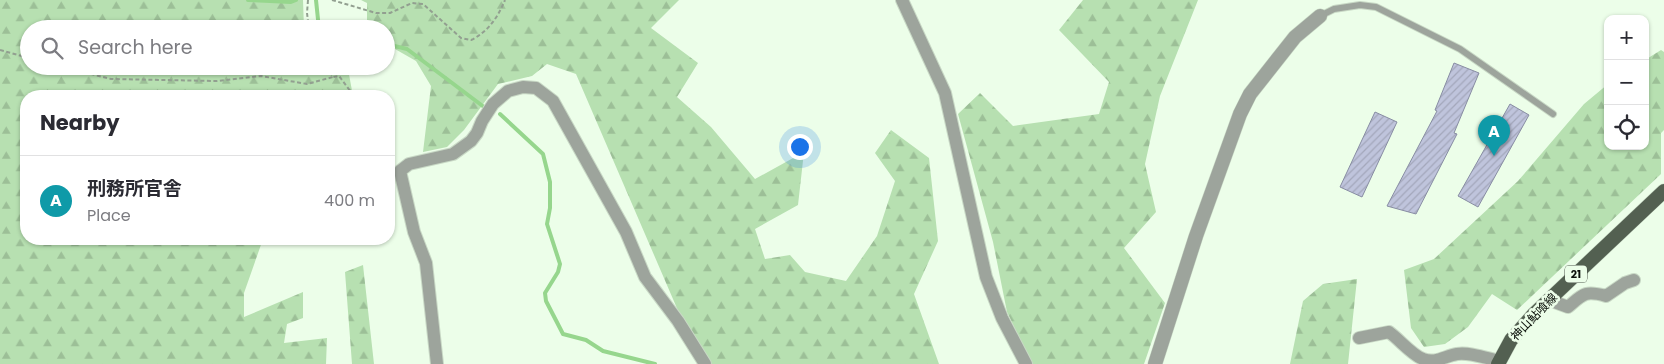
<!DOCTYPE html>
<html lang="en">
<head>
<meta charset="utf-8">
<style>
	:root { --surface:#fff; --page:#f7f7f7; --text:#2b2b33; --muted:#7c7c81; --line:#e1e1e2; --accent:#4e56cc }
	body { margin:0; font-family:Poppins,"Noto Sans JP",sans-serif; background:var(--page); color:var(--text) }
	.controls { position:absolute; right:15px; top:15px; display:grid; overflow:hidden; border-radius:10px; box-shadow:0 1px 4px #0004 }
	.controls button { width:45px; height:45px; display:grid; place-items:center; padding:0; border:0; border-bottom:1px solid var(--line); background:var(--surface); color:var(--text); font:25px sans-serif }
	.you { position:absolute; left:799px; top:146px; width:18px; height:18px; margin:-12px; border:4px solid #fff; border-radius:50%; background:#1a73e8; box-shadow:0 0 0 8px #1a73e833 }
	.badge { display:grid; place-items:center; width:32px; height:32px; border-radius:50%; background:var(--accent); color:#fff; font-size:16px; font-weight:700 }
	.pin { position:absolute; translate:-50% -41px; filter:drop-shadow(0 1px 2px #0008) }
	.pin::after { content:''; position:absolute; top:26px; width:18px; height:15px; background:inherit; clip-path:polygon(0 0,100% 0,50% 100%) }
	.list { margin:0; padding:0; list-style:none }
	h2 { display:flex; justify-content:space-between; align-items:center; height:65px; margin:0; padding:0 20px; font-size:21px }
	h2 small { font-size:16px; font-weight:400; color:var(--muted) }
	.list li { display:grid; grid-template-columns:32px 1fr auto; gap:15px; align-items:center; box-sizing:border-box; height:90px; padding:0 20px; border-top:1px solid var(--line) }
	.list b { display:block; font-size:19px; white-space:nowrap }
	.list p { margin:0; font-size:16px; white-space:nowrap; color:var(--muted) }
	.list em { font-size:16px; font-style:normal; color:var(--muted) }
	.icon { flex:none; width:28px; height:28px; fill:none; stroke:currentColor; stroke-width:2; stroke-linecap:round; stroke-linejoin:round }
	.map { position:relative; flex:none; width:1664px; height:364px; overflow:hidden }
	.search { position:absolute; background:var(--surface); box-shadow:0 1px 4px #0004; left:20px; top:20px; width:375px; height:55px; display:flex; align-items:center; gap:12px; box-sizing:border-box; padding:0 18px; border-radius:28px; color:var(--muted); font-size:19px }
	.panel { position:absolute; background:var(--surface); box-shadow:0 1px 4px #0004; left:20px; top:90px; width:375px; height:155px; border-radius:20px }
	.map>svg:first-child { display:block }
	.forest { fill:url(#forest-firs) }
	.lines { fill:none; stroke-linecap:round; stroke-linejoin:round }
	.stream { stroke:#96d68d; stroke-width:4 }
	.building { fill:url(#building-hatch); stroke:#888da3 }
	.service-casing { stroke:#c8d8c5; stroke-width:8 }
	.minor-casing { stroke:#c8d8c5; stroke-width:14 }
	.tertiary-casing { stroke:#c8d8c5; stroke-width:15 }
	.primary-casing { stroke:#c8d8c5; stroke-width:15 }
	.path { stroke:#929f90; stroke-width:2; stroke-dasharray:4 2.5; stroke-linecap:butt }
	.service { stroke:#9da49c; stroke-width:6 }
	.minor { stroke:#9da49c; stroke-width:12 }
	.tertiary { stroke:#9da49c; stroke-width:14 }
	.primary { stroke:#536051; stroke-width:14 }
	.labels { text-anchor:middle; stroke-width:5; stroke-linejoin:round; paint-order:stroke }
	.shield { fill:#ecfee9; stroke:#4e574c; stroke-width:1 }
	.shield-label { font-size:11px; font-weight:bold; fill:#0a1009 }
	.street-label { font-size:12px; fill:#0a1009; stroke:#ecfee9 }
</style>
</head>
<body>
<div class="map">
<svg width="1664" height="364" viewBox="0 0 1664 364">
	<defs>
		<pattern id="forest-firs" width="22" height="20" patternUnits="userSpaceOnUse" patternTransform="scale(1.25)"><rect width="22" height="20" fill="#b7e0b1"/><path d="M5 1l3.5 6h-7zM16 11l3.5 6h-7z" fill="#9cbf97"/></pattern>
		<pattern id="building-hatch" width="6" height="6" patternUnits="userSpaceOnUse" patternTransform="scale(1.25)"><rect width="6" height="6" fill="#bfc4dc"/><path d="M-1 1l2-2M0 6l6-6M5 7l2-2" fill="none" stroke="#a3a7bb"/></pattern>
	</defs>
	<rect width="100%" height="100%" fill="#ecfee9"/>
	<!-- forest -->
	<path class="forest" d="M0,0h303l1,29h-275v37h316l3,3 5,27h-327v143h237l-19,54v24l59,-25v26l-16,6 -3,19 43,-5 -1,26h-326z
		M361,0h318l-28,28 47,35 -21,34 34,30 44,52 49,-27 -6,53 -43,24 10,30 25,-4 15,17 41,9 31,-45 18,-55 -20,-28 16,-23 38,28 9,83 -24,53 25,70h-238l-125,-290 -29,-10 -15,12 -34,8 -34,46 -17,17 -24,5 8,-66 -15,-25 -21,-12 -9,-2v-18h-19v-26z
		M1083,0h115l-38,96 -15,68 11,48 -32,36 41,55 -21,61h-112l-25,-52 -14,-70 -35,-128 22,-21 33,33 86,-12 10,-32 -50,-52z
		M1661,50l3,2v78l-3,3v41l-144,136 -25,-16 -24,33 -23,17 -21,3 -13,-19 -7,-58 30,-11 84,-78 66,-77 24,-20v62h37v-86z
		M363,265l11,99h-22l-7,-92z
		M1357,279l-9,85h-58l13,-63 20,-17z"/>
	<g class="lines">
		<!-- stream -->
		<path class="stream" d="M248,0l43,2 5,-2
			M316,0l3,29
			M386,44l21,5 77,58
			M500,114l43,40 7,28v26l-3,16 13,40 -2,8 -13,21 1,8 17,33 23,6 17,11 52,13"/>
	</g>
	<!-- building -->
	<path class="building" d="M1454,63l25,10 -25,60 3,1 -41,80 -29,-8 50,-95 -2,-1z
		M1510,104l19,11 -51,92 -20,-11z
		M1375,112l22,10 -35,75 -22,-10z"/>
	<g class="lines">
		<defs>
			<path id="service" d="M1320,16l14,-7 26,-4 16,2 84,42 93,65"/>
			<path id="minor" d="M902,0l43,93 41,184 16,41 24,46
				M1549,300l19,7c15,-13 17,-17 38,-11l19,-13 9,-3
				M1359,338l30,-6c11,8 23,23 34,27 12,5 22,-3 34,-5 12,-2 29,4 42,7
				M437,364l-11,-101 -12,-31 -14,-61 9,-7 44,-10 18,-13 6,-8 5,-12 11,-17 15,-13 15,-4 13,1 17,13 73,131 19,45 33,44 27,43"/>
			<path id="tertiary" d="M1155,364l41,-128 44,-122 10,-20 45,-57 25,-21"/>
			<path id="primary" d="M1498,364l13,-24 23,-26 130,-123"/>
		</defs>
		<!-- service casing -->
		<use href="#service" class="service-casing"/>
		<!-- minor casing -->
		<use href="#minor" class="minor-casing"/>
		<!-- tertiary casing -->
		<use href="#tertiary" class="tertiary-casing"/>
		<!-- primary casing -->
		<use href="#primary" class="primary-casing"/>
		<!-- path -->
		<path class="path" d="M308,0l-1,13 2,16
			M332,0l44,13h14l22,-10 11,1 38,34 10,2c17,-8 27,-23 34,-40
			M0,50l29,8
			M59,66l52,13 106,2 44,-5 46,8 26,-7
			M327,66l6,11 6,-1 15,20"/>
		<!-- service -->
		<use href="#service" class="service"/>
		<!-- minor -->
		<use href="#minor" class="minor"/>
		<!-- tertiary -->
		<use href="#tertiary" class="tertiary"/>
		<!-- primary -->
		<use href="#primary" class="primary"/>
	</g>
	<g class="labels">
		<!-- shield labels -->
		<rect class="shield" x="1565" y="265.5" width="22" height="17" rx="4"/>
		<g class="shield-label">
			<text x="1576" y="278">21</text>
		</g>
		<!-- street labels -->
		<g class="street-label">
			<text transform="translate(1534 317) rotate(-46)" y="4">神山鮎喰線</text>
		</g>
	</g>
</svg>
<div class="controls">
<button>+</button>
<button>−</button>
<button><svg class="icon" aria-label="locate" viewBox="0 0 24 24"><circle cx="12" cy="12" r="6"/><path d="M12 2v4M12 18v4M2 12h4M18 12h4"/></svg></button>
</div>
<div class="you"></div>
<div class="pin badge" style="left:1494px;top:156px;background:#0f9aa8">A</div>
<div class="search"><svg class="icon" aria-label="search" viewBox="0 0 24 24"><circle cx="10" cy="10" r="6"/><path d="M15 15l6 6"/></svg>Search here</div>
<section class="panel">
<h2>Nearby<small></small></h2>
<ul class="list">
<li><span class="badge" style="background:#0f9aa8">A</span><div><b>刑務所官舎</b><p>Place</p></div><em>400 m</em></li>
</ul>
</section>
</div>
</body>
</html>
